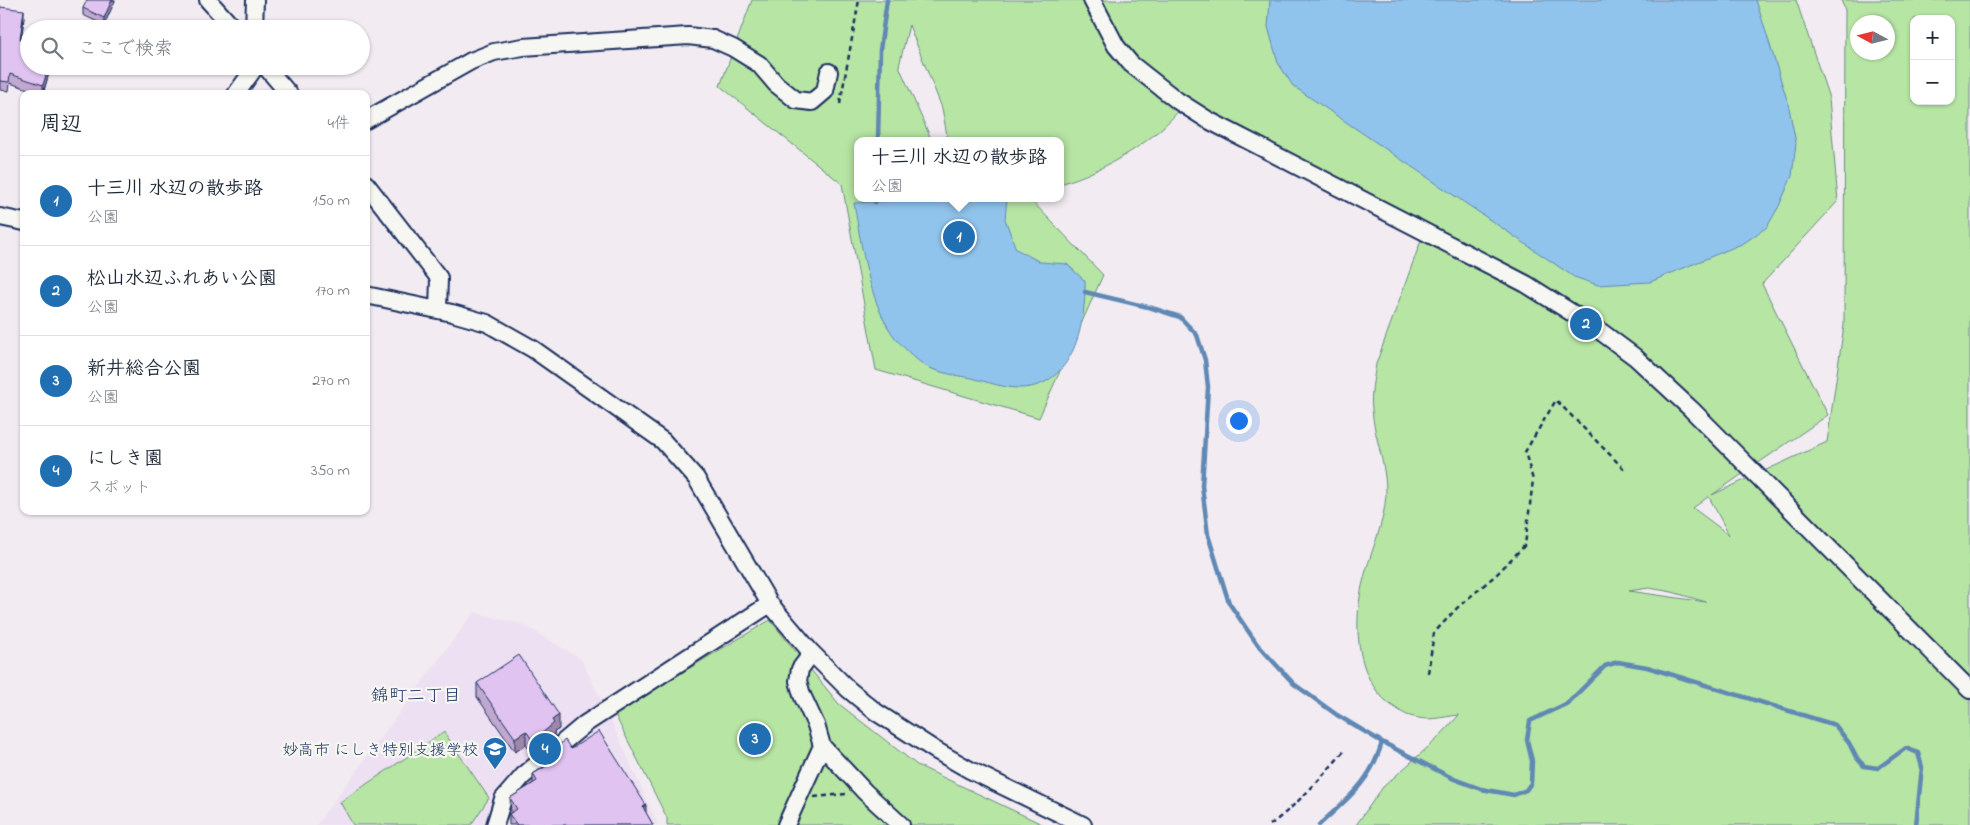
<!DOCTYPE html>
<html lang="ja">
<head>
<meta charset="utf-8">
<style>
	:root { --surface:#fff; --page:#f6f6f7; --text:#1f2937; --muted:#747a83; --line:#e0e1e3; --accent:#1f6fb2 }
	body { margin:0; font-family:"Indie Flower","Klee One",sans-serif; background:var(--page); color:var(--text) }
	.controls { position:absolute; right:15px; top:15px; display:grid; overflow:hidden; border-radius:10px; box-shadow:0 1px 4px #0004 }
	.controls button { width:45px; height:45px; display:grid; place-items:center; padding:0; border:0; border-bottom:1px solid var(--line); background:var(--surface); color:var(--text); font:25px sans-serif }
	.compass { position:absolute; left:1850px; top:15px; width:45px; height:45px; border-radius:50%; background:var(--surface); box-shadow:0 1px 4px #0004; rotate:277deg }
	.you { position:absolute; left:1238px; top:420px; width:18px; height:18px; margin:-12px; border:4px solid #fff; border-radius:50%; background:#1a73e8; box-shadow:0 0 0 8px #1a73e833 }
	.badge { display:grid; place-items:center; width:32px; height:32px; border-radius:50%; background:var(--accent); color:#fff; font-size:16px; font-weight:700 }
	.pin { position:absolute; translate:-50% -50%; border:2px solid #fff; box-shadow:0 1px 5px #0006 }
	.popup { position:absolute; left:854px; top:137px; width:210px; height:65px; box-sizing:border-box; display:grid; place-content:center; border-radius:10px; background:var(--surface); filter:drop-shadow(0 1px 4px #0005); font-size:16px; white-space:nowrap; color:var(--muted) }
	.popup b { font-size:19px; color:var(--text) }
	.popup::after { content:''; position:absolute; left:50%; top:100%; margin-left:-10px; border:10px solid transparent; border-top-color:var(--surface) }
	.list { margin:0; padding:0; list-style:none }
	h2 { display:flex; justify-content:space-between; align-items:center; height:65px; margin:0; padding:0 20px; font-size:21px }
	h2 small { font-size:16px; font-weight:400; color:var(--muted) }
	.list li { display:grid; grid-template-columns:32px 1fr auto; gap:15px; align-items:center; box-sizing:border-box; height:90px; padding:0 20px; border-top:1px solid var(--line) }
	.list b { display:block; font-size:19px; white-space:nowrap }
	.list p { margin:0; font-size:16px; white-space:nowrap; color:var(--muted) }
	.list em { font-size:16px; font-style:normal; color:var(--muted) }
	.icon { flex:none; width:28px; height:28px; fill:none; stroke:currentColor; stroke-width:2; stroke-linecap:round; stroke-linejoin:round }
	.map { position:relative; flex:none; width:1970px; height:825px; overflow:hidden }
	.search { position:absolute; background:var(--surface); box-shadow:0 1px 4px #0004; left:20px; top:20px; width:350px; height:55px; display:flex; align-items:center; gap:12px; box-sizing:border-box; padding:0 18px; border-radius:28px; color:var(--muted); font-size:19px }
	.panel { position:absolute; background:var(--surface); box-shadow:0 1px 4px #0004; left:20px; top:90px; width:350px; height:425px; border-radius:10px }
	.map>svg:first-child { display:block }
	.built { fill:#ede0f2 }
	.green { fill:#b7e5a4; stroke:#698a81; fill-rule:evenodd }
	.water { fill:#90c4ed; stroke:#6188b4 }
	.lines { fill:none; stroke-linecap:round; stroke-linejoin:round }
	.stream { stroke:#6188b4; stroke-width:4.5 }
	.minor-casing { stroke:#1b2f5e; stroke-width:20 }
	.path { stroke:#1b2f5e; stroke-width:2.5; stroke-dasharray:5 4; stroke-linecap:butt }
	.minor { stroke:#f6f6f2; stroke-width:16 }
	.wall { fill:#c1a8cf; stroke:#1b2f5e }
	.shaded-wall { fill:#9d88a9; stroke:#1b2f5e }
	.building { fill:#e0c3f1; stroke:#1b2f5e }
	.labels { text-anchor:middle; stroke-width:4.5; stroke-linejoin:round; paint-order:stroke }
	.poi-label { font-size:16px; fill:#1b2f5e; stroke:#f6f6f2; text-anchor:end }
	.neighbourhood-label { font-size:18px; fill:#1b2f5e; stroke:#f6f6f2 }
</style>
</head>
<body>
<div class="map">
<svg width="1970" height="825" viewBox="0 0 1970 825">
	<rect width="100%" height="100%" fill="#f2ecf2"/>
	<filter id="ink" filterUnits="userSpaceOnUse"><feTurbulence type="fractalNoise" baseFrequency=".02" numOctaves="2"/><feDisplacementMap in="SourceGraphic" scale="10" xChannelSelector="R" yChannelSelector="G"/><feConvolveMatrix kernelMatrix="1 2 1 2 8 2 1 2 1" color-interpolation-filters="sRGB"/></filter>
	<g filter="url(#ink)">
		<!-- built -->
		<path class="built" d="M474,612l50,13 57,34 28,57 49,109h-342z"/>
		<!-- green -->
		<path class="green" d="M752,0h1044l33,98 9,103 -76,83 66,131 -116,80 115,-53 17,-117 1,-315 -4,-10h129v825h-614l27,-38 53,-47 23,-25c-19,2 -29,7 -49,1 -4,-1 -9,-4 -13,-7 -41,-24 -44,-82 -35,-123 7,-32 22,-59 24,-91 1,-30 -12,-57 -14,-86 -2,-15 2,-31 4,-45l48,-132 -240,-128c-27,37 -80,67 -124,80v-43h-112l-6,-33 -33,-83 -10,41 33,75h-74v57l172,1 73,76 -64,143 -163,-48 -34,-186 -122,-98zM1914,19h37v82h-37zM1858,22h30v30h-30zM1708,497h1l20,38 -36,-27zM1649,588l23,4 34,10 -77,-11z
			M770,620l69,84 78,61 127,60h-377v-7l-53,-105z
			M444,732l45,66 -18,27h-118l-13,-23z"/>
		<!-- water -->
		<path class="water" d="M1270,0h486l32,103 8,40 -4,33 -13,30 -12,21 -23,16 -94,39 -52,3 -24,-8 -281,-191 -15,-23 -10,-36z
			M950,198h57l-2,21 11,30 24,13 27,2 18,17c1,42 -11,106 -65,107 -16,0 -33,-6 -48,-10 -13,-2 -26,-4 -37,-8 -14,-4 -29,-20 -39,-31 -26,-32 -35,-95 -42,-136z"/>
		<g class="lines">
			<!-- stream -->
			<path class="stream" d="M878,141l2,-91 7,-50
				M875,202v-4
				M1085,292l67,16 28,9 17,18 8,25 3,27 -6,99 6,49 21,68 28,41 37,40 43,31 45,27 72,37 27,10 33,6 12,-5 5,-7 1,-22 -5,-21 3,-19 38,-18 37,-37 13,-4 29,5 188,58 14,18 7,14 8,9 14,2 28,-20 12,5 4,14 -6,58
				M1319,825c29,-27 52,-43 63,-83"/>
			<defs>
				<path id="minor" d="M208,0l26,29
					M1092,0l24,46 15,18 47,37 30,19 318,164 70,44 39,29 56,52 279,281
					M254,29l1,-29
					M265,66l24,28
					M236,94l20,-28
					M366,120l105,-59 23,-9 29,-5 165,-11 25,3 20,9 26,16 17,20 20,16 16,2 13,-11 4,-19
					M366,184l73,94 -1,32
					M0,217l24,5
					M366,295l86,18 35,10 46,26 130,92 33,37 74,126 40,47 38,38 28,23 59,38 35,20 113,55
					M812,653l-12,16 -2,12 4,14 14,30 6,21 43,46 36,33
					M495,825l8,-26 20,-23 62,-52 185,-120
					M786,825l36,-79"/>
			</defs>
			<!-- minor casing -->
			<use href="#minor" class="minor-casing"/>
			<!-- path -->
			<path class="path" d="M840,104l19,-104
				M1428,673l6,-40 23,-25 40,-34 28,-29 8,-65 -8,-28 31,-52 69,70
				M814,797l32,-3
				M1270,825c29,-22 52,-48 75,-75"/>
			<!-- minor -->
			<use href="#minor" class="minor"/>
		</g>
		<!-- wall -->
		<path class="wall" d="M115,0l-11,25 -21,-10v-7z
			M0,7l24,12 -3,21 8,26h22l-8,28 -33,-11 -1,8 -9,-1z
			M477,683l82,46 -5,3v5l-21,18 -7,-10 -11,7 -38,-55z
			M571,749l75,64 7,12h-144v-11l2,-1 -1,-15 23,-15v-9l10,-7v-9z"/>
		<!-- shaded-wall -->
		<path class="shaded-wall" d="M112,0h3v1l-11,24v-7z
			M24,10v9l-4,29v-9z
			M49,66h2l-8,28v-9z
			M559,715v14l-5,3v5l-21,18v-14l19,-21z
			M526,731v14l-11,7v-14z
			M646,805v14l-3,-12z"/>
		<!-- building -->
		<path class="building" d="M87,0h25l-8,18 -21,-10z
			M0,7l24,3 -4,29 9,3v24h20l-6,19 -33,-11 -1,8 -9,-1z
			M519,655l40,60 -7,5 2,3 -21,18 -7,-10 -11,7 -38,-55z
			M599,731l47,74 -3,2 10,18h-136l-8,-11 8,-5 -7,-11 27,-17 -4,-7 15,-9 -5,-7 22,-18 6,9z"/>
	</g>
	<!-- icons -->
	<defs>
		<symbol id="school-pin" viewBox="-11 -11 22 30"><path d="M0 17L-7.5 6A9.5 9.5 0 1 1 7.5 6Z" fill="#1f6fb2" stroke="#f6f6f2"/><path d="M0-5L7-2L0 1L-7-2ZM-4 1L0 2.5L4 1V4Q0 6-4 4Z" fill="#fff"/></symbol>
	</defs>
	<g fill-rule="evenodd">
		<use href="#school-pin" x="481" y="735" width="28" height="38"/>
	</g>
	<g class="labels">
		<!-- poi labels -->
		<g class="poi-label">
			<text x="478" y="755">妙高市 にしき特別支援学校</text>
		</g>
		<!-- neighbourhood labels -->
		<g class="neighbourhood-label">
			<text x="416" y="701">錦町二丁目</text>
		</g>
	</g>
</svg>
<div class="controls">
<button>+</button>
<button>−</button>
</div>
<svg class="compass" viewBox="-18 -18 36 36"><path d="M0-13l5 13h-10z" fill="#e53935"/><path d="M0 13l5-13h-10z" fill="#747a83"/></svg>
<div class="you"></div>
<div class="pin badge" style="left:959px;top:237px">1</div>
<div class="popup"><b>十三川 水辺の散歩路</b>公園</div>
<div class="pin badge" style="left:1586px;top:324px">2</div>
<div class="pin badge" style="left:755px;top:739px">3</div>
<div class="pin badge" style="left:545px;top:749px">4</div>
<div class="search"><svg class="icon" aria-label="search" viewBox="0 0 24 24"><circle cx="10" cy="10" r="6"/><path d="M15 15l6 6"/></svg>ここで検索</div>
<section class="panel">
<h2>周辺<small>4件</small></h2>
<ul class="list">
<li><span class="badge">1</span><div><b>十三川 水辺の散歩路</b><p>公園</p></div><em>150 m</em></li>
<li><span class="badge">2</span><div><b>松山水辺ふれあい公園</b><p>公園</p></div><em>170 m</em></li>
<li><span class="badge">3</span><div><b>新井総合公園</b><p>公園</p></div><em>270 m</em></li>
<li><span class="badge">4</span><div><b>にしき園</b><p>スポット</p></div><em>350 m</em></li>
</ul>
</section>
</div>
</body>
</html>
